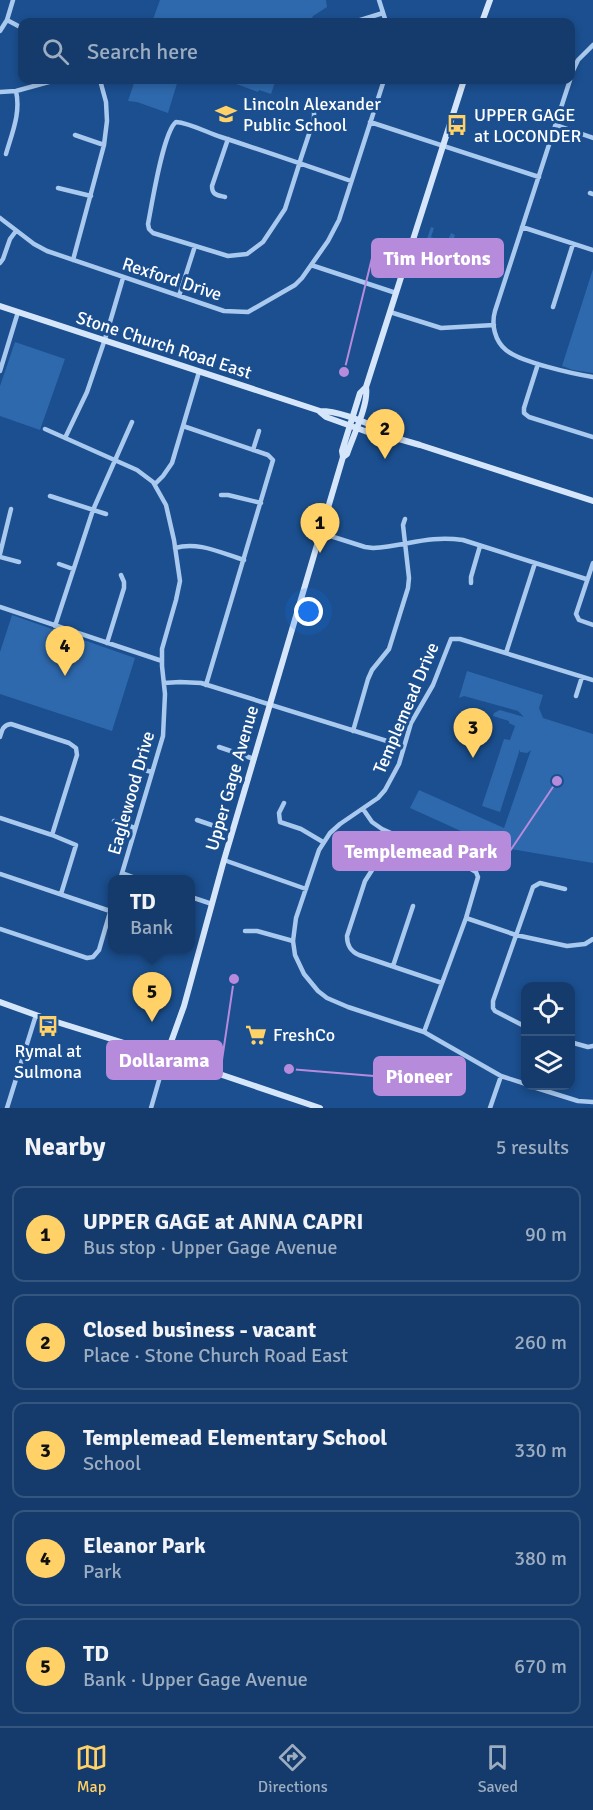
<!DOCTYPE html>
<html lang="en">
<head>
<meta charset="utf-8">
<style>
	:root { --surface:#143b6b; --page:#214673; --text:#f1f3f6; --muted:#9dadc1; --line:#33557e; --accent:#ffd166 }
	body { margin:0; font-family:Signika,sans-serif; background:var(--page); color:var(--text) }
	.controls { position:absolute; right:18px; bottom:18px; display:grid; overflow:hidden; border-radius:12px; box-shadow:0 3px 9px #0003 }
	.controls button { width:54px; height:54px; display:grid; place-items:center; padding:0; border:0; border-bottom:2px solid var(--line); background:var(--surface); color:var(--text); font:30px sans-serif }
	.you { position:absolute; left:309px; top:612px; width:21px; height:21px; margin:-15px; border:4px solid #fff; border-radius:50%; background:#1a73e8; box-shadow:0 0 0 9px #1a73e833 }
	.badge { display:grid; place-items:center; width:39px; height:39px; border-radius:50%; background:var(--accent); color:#111; font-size:20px; font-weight:700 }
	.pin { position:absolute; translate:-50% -50px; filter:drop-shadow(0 2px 3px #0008) }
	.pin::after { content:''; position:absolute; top:32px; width:21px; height:18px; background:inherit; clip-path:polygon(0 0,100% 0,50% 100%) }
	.popup { position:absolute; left:108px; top:875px; width:87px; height:78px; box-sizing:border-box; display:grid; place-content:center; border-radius:12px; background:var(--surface); filter:drop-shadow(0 2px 4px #0005); font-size:20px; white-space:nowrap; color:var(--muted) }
	.popup b { font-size:22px; color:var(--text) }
	.popup::after { content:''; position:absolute; left:50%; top:100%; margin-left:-12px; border:12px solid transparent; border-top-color:var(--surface) }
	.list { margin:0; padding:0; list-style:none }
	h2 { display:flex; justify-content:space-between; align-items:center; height:78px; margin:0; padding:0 24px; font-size:26px }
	h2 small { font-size:20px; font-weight:400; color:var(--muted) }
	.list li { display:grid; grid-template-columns:39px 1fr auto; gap:18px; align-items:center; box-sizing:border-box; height:96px; margin:0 12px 12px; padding:0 12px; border:2px solid var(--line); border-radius:12px }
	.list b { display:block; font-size:22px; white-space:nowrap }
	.list p { margin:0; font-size:20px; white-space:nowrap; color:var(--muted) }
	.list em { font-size:20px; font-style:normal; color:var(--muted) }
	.icon { flex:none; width:33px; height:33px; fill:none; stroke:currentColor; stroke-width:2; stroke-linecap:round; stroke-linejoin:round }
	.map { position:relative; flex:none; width:593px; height:1108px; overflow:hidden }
	.search { position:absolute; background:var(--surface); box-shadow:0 3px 9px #0003; left:18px; right:18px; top:18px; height:66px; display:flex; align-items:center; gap:15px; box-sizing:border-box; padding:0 21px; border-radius:12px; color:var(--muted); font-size:22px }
	.sheet { height:618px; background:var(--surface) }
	nav { display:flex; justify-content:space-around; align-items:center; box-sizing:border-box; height:84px; border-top:2px solid var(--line); background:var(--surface); font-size:16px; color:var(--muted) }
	nav a { display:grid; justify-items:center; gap:3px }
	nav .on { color:var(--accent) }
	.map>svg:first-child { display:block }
	.green { fill:#2e69ad }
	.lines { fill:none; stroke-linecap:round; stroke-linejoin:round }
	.minor { stroke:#a9c9ee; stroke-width:4.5 }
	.secondary { stroke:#d6e6fa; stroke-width:6 }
	.labels { text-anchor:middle; stroke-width:6; stroke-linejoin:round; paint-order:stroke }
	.poi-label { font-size:18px; fill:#fff; stroke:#1b4f8f; text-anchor:start }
	.street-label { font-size:18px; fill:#fff; stroke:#1b4f8f }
	.leader { fill:none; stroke:#b68bdc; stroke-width:2 }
	.callout-dot { fill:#b68bdc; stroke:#1b4f8f; stroke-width:2 }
	.callout { fill:#b68bdc; stroke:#b68bdc; stroke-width:2 }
	.callout-label { font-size:20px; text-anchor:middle; font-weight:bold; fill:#fff }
</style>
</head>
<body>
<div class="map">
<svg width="593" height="1108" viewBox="0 0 593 1108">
	<rect width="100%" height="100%" fill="#1b4f8f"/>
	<!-- green -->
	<path class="green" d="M160,0h166l1,7 -14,9 -3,6h-158z
		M135,80h43l-10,33 -31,-11 -9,-1z
		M232,80h35l8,2 -4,12 -12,-4 -1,2 -27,-10z
		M431,227l3,1 -3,9 16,6 4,-10 4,2 -8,21 10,3 -2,6 -29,-10 -3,8 -4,-1z
		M593,269v104l-20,-3 -11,-4z
		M15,342l50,17 -25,71 -40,-14v-30z
		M12,615l123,43 -23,73 -112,-37v-42z
		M467,671l76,24 -4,13 4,10 50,16v129l-99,-17 -84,-38 9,-18 85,38 27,-78 -4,3 -7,-1v-3l-20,63 -18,-6 22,-67 6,1 5,-14 -6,-3v-2l-16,-5 1,-3 6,-3 24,7 -6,-6 -54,-15 -5,2z"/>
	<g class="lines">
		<!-- minor -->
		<path class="minor" d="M379,0l7,22
			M7,20l15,8
			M48,22l5,-1
			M354,22l29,-9
			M0,31l7,-11 6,-20
			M570,77l8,-17 15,-15
			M570,80l-75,231c-4,14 0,30 11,39 14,12 68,24 87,27
			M0,92l16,-1 40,-11
			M314,110v9l-13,39 -3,10 -13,41 -22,33 -16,12 -19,2 -75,-23 -4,-4 -1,-5c4,-20 15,-92 28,-102 14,1 32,11 45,15 43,14 87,29 130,44
			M370,122l169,55
			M556,125l37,13
			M75,135l29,10
			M6,154c6,-21 15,-41 10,-63
			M58,188l33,8
			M590,193l3,1
			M225,197c-8,-2 -13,-2 -13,-11l16,-47
			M0,218l34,26 13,7 177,60 24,1 47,-27 7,-7 26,-37 11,-21 45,-140
			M522,227l71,23
			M73,260l31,-115 3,-24 -1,-19 -6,-22
			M0,263l3,-4 7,-20 6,-8
			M311,265l85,28
			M179,296l16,-50
			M553,307l20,-63
			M390,312l51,16 53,-3
			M538,364l-14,44v5l5,4 64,20
			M0,371l18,-59
			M183,426l85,29 5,5 -67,225
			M45,429l92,41 16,12 13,23 8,35 6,41 -4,19 -14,49v17l3,28 -2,42 -43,144
			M65,438l22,-46 18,-53 18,-61
			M253,450l6,-19
			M155,484l8,-8 9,-13 27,-91
			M221,495h7l33,8
			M50,496l56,18
			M321,533l44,14 8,1c34,-2 54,-13 90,-8l123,39
			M175,548c23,-7 46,5 69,12
			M0,554l11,-45
			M0,557l19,5
			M593,563l-17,51 3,6 14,5
			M59,564l14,5
			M471,583v-6l9,-31
			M0,607l162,54
			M55,626l38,-116 39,-88
			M107,643l17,-55v-6l-3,-7
			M506,653l29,-90
			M164,683l16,-1 21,1 202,63
			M576,696l6,-19
			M353,731l15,-52 4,-9 17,-21 19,-61 1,-10 -6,-53 2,-6
			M0,737c2,-7 3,-12 11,-13l58,19 7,5 1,7 -25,80
			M219,747l35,12
			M132,767l20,5
			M284,803l-5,10 1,9 21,7 22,13
			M363,809l9,13 10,7 89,40 5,3 2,5 -12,41 -42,114
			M0,818l52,17 24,10 -15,49
			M197,820l35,12
			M114,821l21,7
			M400,838l-26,29 -9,14 -18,55c0,9 3,15 12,19l83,28
			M224,860l82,29
			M122,873l19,7
			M0,874l110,37
			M191,897l21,7
			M466,918l50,17 51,11 18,-2 8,-5
			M0,929l87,29 6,-1 6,-7 14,-48
			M245,931h12l36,10
			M393,966l20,-60
			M526,1027l-31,-16 -2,-3v-7l40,-114 7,-4 25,6
			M570,1042l18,5 5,-1
			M526,1084l-25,-8 -77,-44 -76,-25 -21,-9 -9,-7 -14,-17 -9,-19 -2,-14 3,-23 23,-68 11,-17 10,-9 38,-26 7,-8 14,-26 12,-41 22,-38 18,-46h9l133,41
			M530,1086l48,15 15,1
			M7,1108l29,-93
			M151,1108l15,-52
			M490,1108l11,-32"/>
		<!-- secondary -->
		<path class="secondary" d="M482,22l8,-22
			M0,306l320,105c22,0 48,13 69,21l3,5
			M320,412l6,5 61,22 5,-2 28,8 173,56
			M343,457l4,-3c6,-18 22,-50 19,-67
			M0,1002l47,17 119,37 154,52
			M166,1056l18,-50 40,-146 119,-403 -1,-6 18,-58 6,-6 98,-307"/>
	</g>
	<!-- icons -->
	<defs>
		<symbol id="school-bare" viewBox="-9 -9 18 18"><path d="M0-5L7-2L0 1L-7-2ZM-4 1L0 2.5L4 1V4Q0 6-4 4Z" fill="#ffd166" stroke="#1b4f8f" stroke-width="2.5" paint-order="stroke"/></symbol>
		<symbol id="bus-bare" viewBox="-9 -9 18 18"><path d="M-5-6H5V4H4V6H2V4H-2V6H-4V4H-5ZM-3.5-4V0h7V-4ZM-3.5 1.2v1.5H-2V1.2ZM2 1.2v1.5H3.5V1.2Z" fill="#ffd166" stroke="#1b4f8f" stroke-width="2.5" paint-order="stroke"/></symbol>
		<symbol id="supermarket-bare" viewBox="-9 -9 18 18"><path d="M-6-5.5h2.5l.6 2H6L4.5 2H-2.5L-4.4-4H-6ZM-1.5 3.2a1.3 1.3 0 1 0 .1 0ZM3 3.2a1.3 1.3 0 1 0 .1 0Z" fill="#ffd166" stroke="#1b4f8f" stroke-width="2.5" paint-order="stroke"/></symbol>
	</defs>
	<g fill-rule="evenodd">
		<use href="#school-bare" x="211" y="99" width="30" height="30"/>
		<use href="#bus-bare" x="442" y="110" width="30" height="30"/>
		<use href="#bus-bare" x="33" y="1011" width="30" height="30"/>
		<use href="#supermarket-bare" x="241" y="1020" width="30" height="30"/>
	</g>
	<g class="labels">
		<!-- poi labels -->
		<g class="poi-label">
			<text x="243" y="110">Lincoln Alexander<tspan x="243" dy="21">Public School</tspan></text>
			<text x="474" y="121">UPPER GAGE<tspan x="474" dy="21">at LOCONDER</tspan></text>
			<text x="273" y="1041">FreshCo</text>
			<text x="48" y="1057" text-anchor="middle">Rymal at<tspan x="48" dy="21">Sulmona</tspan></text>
		</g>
		<!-- street labels -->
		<g class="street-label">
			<text transform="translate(172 279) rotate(18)" y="6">Rexford Drive</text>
			<text transform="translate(164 345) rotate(18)" y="6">Stone Church Road East</text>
			<text transform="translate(406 708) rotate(-67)" y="6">Templemead Drive</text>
			<text transform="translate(232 778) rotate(-74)" y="6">Upper Gage Avenue</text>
			<text transform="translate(131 793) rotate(-74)" y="6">Eaglewood Drive</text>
		</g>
	</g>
	<!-- callouts -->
	<path class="leader" d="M344 372L372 258M557 781L510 851M234 979L222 1060M289 1069L374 1076"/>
	<g class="callout-dot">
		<circle cx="344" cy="372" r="6"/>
		<circle cx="557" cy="781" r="6"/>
		<circle cx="234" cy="979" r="6"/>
		<circle cx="289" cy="1069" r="6"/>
	</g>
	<g class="callout">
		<rect x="372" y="239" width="131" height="38" rx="6"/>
		<rect x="333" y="832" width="177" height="38" rx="6"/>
		<rect x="107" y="1041" width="115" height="38" rx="6"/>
		<rect x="374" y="1057" width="91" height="38" rx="6"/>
	</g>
	<g class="callout-label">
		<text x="437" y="265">Tim Hortons</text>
		<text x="421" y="858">Templemead Park</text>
		<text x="164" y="1067">Dollarama</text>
		<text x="419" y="1083">Pioneer</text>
	</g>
</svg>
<div class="controls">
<button><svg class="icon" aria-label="locate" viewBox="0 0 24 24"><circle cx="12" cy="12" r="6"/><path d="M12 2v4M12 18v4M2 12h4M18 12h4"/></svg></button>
<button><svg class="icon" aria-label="layers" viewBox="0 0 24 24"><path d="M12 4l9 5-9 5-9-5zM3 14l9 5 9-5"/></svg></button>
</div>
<div class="you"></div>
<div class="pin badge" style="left:320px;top:553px">1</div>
<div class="pin badge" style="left:385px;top:459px">2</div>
<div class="pin badge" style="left:473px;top:758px">3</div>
<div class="pin badge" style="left:65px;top:676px">4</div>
<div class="pin badge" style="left:152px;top:1022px">5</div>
<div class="popup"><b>TD</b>Bank</div>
<div class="search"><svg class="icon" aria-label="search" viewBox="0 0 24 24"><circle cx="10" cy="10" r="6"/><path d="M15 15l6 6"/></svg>Search here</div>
</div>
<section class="sheet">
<h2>Nearby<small>5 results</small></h2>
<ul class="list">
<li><span class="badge">1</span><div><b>UPPER GAGE at ANNA CAPRI</b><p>Bus stop · Upper Gage Avenue</p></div><em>90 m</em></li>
<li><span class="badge">2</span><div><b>Closed business - vacant</b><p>Place · Stone Church Road East</p></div><em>260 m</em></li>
<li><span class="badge">3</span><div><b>Templemead Elementary School</b><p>School</p></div><em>330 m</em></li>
<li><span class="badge">4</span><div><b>Eleanor Park</b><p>Park</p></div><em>380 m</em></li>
<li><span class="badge">5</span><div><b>TD</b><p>Bank · Upper Gage Avenue</p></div><em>670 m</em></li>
</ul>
</section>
<nav>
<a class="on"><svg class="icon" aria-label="map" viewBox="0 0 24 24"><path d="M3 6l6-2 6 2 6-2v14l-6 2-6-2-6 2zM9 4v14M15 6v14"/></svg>Map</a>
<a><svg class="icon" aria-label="directions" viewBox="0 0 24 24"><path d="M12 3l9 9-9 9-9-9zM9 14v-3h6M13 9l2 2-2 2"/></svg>Directions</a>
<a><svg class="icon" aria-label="saved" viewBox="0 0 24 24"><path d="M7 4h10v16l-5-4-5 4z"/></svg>Saved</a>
</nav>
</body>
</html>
